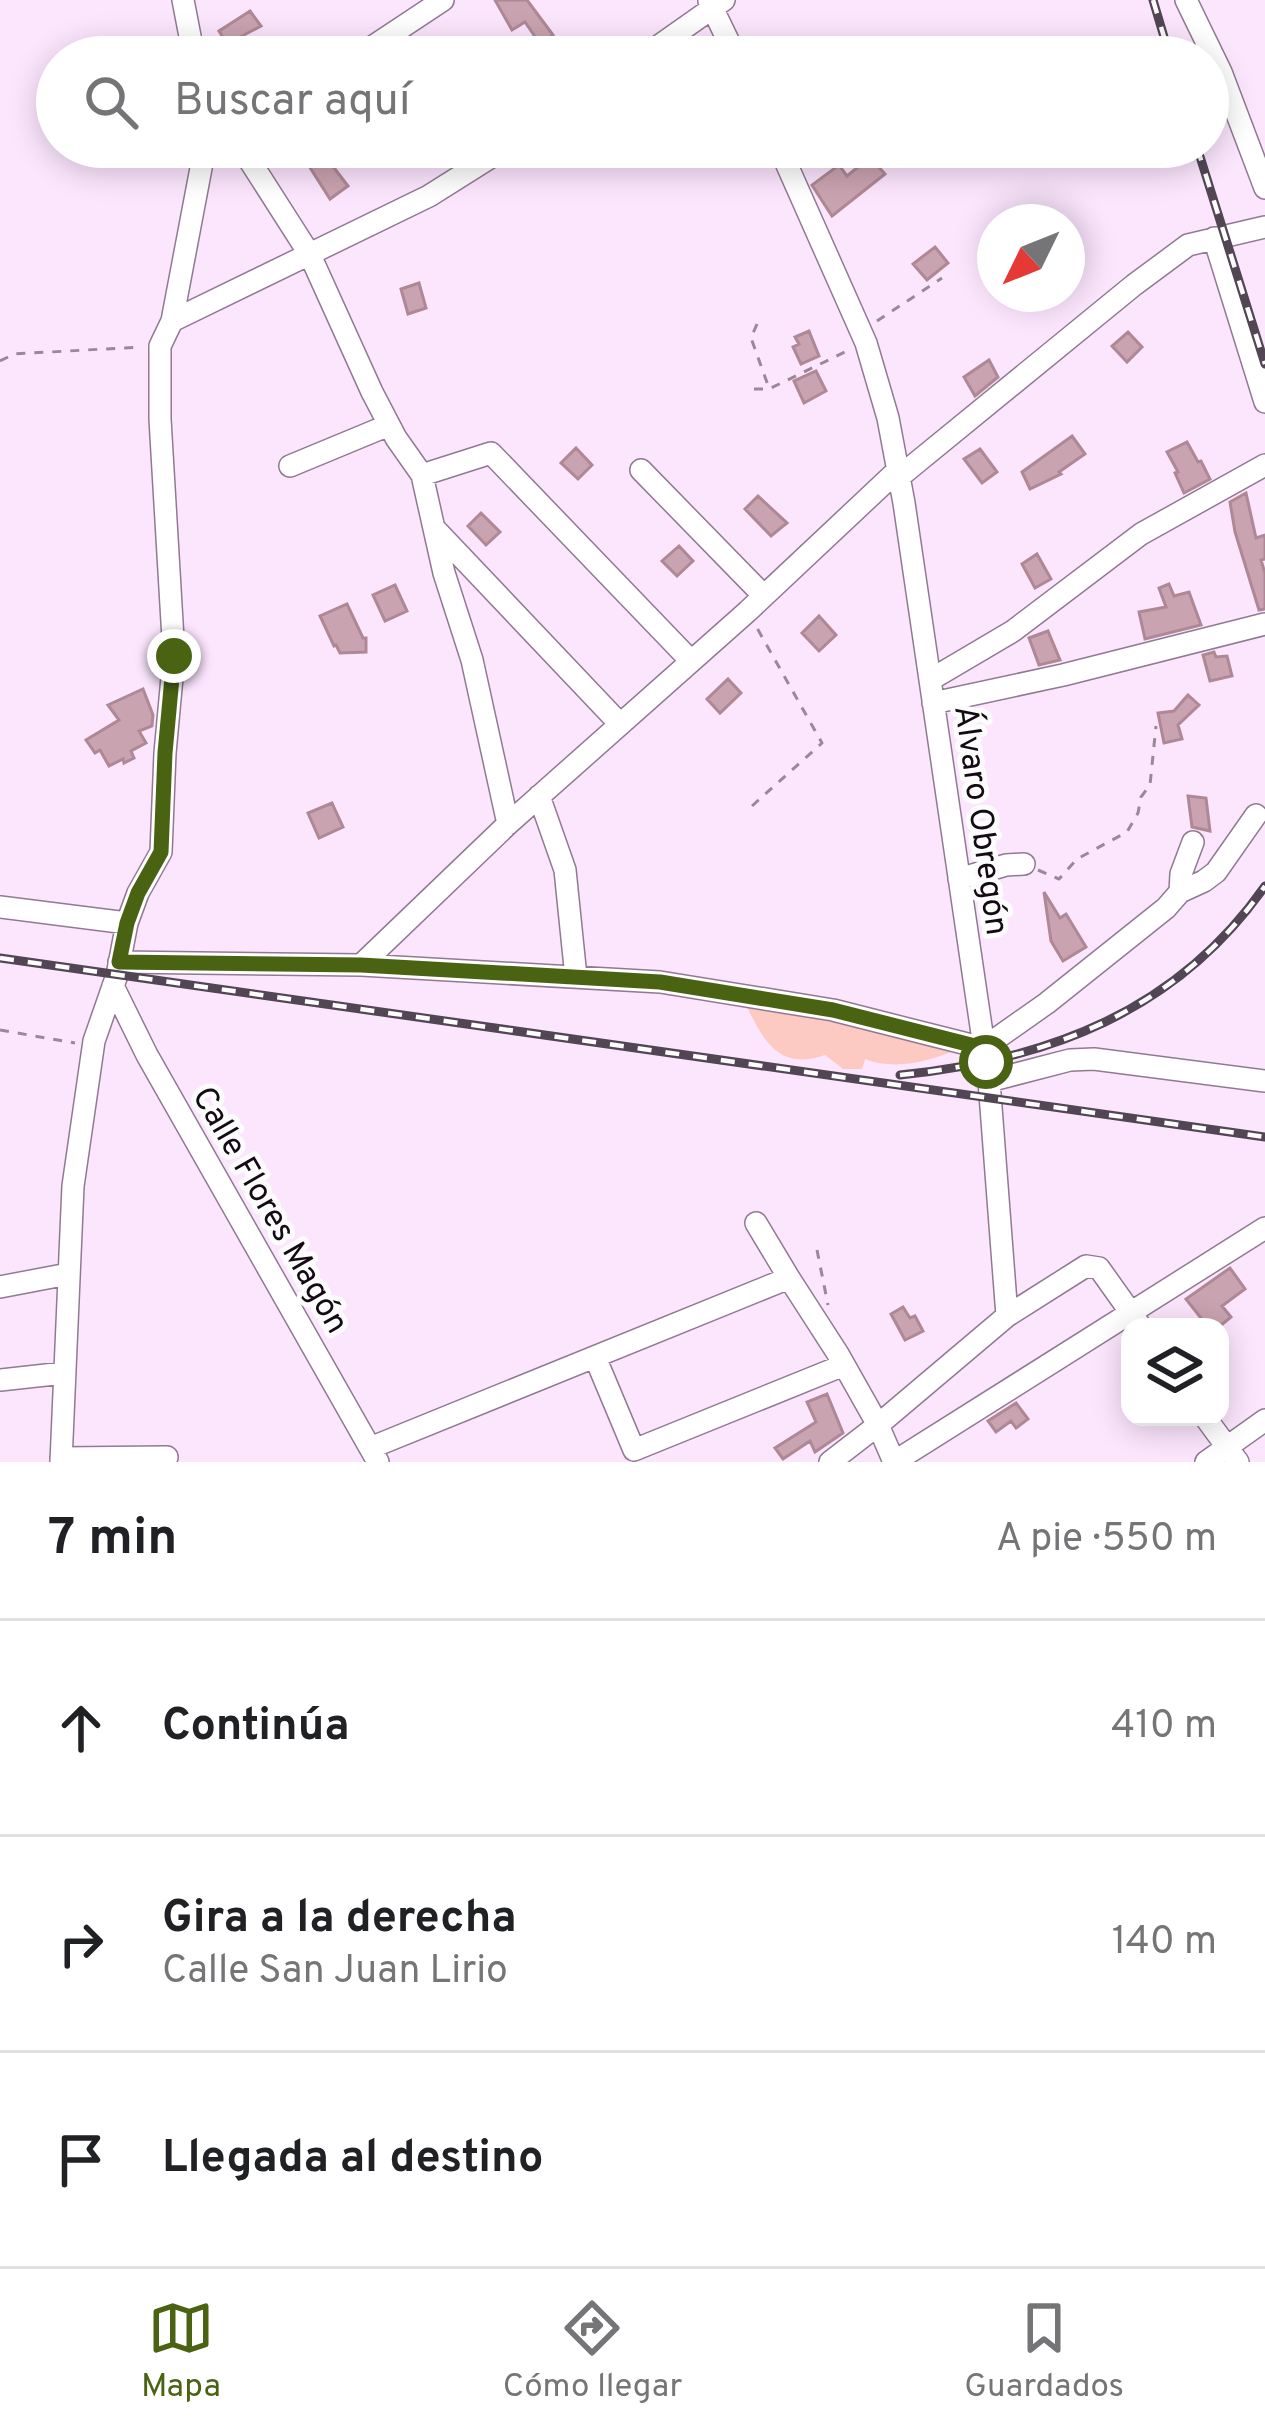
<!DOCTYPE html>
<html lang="es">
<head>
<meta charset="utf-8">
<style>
	:root { --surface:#fff; --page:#f2f2f2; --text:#202124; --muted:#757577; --line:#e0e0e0; --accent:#4a6313 }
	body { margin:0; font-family:Overpass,sans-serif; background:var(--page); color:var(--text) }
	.controls { position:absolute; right:36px; bottom:36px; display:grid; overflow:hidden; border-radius:24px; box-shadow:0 6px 30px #0003 }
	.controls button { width:108px; height:108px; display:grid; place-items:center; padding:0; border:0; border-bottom:3px solid var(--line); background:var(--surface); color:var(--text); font:60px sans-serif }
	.compass { position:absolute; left:977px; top:204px; width:108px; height:108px; border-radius:50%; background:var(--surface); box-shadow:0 6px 30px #0003; rotate:227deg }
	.stop { position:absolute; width:36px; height:36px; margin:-27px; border:9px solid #4a6313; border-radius:50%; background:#fff }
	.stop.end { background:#4a6313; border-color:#fff; box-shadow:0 3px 12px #0008 }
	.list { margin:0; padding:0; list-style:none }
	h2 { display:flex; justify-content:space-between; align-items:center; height:156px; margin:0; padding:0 48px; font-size:51px }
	h2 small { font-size:39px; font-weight:400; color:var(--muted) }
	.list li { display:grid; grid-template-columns:78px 1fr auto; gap:36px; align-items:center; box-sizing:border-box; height:216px; padding:0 48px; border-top:3px solid var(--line) }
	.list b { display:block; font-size:45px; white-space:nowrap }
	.list p { margin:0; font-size:39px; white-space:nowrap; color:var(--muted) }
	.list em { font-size:39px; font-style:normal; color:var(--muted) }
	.icon { flex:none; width:66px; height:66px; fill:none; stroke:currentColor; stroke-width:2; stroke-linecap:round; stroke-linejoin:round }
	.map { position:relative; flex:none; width:1265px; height:1462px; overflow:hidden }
	.search { position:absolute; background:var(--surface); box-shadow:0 6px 30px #0003; left:36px; right:36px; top:36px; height:132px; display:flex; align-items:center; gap:30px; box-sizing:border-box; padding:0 42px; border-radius:66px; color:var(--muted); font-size:45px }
	.sheet { height:804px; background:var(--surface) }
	nav { display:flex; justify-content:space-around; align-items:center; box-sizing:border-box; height:168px; border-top:3px solid var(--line); background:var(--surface); font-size:33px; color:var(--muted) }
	nav a { display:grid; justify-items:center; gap:6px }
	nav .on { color:var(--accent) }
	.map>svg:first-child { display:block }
	.green { fill:#fccac3 }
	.building { fill:#caa3b0; stroke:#af8895; stroke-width:3 }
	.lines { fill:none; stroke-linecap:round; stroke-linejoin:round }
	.minor-casing { stroke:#917993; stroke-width:24 }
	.path { stroke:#99889a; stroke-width:3; stroke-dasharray:9 9; stroke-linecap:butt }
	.minor { stroke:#fff; stroke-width:21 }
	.rail-casing { stroke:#524654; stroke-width:9 }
	.rail { stroke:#fcfcfc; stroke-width:4.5; stroke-dasharray:14; stroke-linecap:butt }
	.route { stroke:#4a6313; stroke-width:15 }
	.labels { text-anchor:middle; stroke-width:10; stroke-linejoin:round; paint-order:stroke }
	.street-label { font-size:33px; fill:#130a14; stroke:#fcfcfc }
</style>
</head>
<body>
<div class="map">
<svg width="1265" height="1462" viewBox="0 0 1265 1462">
	<rect width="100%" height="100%" fill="#fce6fe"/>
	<!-- green -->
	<path class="green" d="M747,1007l53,4 159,38c-29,12 -64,22 -94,10l-3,10h-19l-18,-14c-45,16 -61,-13 -78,-48z"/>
	<!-- building -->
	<path class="building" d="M495,0h32l26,35 -13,9 -15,-22 -13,8z
		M250,11l11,15 -34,18 -8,-13z
		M325,156l23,30 -18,13 -21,-33z
		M870,157l15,17 -53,42 -20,-31 27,-20 8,11z
		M935,247l13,16 -21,17 -14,-16z
		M419,283l7,25 -18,6 -7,-25z
		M809,331l10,25 -18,8 -8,-17 6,-3 -4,-7z
		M1128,332l14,15 -15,15 -15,-16z
		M989,360l9,17 -23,19 -11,-19z
		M816,371l10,20 -22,12 -10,-22z
		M1072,436l13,18 -26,18 2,2 -31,15 -8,-17z
		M1187,442l11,20 3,-1 9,18 -26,14 -9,-20 3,-1 -11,-20z
		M576,448l16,17 -14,14 -17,-16z
		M980,449l17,23 -15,11 -18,-24z
		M1246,493l10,45 9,-3v24l-4,1 4,13v36l-6,1 -24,-78 -5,-30z
		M758,496l29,27 -16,13 -26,-27z
		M481,513l19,19 -14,13 -18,-19z
		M679,546l14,15 -16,15 -15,-15z
		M1037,554l14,25 -16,9 -13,-24z
		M1169,584l5,12 15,-4 12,33 -56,14 -6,-27 27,-5 -7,-19z
		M395,585l12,26 -22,10 -12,-26z
		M347,604l16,34h3v14l-26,1 -4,-8 -2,1 -14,-30z
		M819,616l17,19 -17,16 -17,-18z
		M1048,631l12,29 -21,5 -10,-27z
		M1214,652l2,5 11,-1 5,20 -22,5 -7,-26z
		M728,679l13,14 -21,20 -13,-14z
		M143,689l10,26 -1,11 -13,5 7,12 -15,8 3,7 -10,5 -1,-4 -14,7 -9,-16 -5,3 -9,-13 33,-20 -11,-15z
		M1188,695l11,10 -21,20 4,14 -18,4 -6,-30 16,-2z
		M1188,796l18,2 4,33 -18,-4z
		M332,803l11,24 -24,11 -11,-25z
		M1044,892l16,26 6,-4 20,33 -23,14 -12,-20z
		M1230,1268l15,21 -23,17 9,11 -12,10h-11l-22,-28z
		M903,1307l7,11 5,-2 8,15 -18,9 -14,-26z
		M827,1394l16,39 -28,19 -5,-11 -27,18 -8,-11 41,-26 -9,-20z
		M1016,1403l12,16 -12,9 -5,-7 -15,11 -8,-11z"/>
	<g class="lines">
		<defs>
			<path id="minor" d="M183,0l11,57
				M1186,0l35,72 44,116
				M709,1l27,56
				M357,57l86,-57
				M643,57l81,-57
				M241,147l69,108 62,137 24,46 26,37 22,98 28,87 36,164
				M779,147l87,196 22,75 16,85 85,578 18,235 -129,109 16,37
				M1214,238l51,164
				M172,321l257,-125 78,-49
				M290,466l99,-41
				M641,470l123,126
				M422,475l69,-22 200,208
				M899,477l235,-192 54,-40 77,-18
				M435,529l185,195
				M930,680l83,-49 128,-97 124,-69
				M933,703l130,-28 202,-51
				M539,796l26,74 11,107
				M959,879l47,-14 18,-1
				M1180,892l24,-11 12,-9 40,-57
				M0,907l127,16
				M119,962l242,3 299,17 173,28 150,38 64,-45 119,-95 14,-16 1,-18 12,-32
				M361,965l147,-141 240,-213 150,-141
				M113,986l34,69 231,407
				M989,1081l81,-21 24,-1 171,22
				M756,1223l33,55
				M0,1287l68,-13
				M1007,1316l79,-50 13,2 42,59
				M595,1357l39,93 210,-85
				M0,1380l64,-7
				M1205,1417l33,45
				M370,1448l419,-170 49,76 40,71 -48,37
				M61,1458l106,-1
				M61,1462l12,-276 21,-145 23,-66 10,-52 11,-30 23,-41 4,-99 9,-97 -14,-237v-73l12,-25 33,-174
				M894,1462l371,-234
				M1206,1462l59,-42"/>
		</defs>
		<!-- minor casing -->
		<use href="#minor" class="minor-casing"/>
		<!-- path -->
		<path class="path" d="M877,321l65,-43
			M757,324l-6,14 18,50
			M0,361l14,-7 126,-7
			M754,389h15l82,-40
			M752,806l70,-63 -65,-115
			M1038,870l21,9 18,-20 50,-27 11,-19 3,-16 9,-12 6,-59
			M0,1030l75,13
			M817,1250l11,55"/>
		<!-- minor -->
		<use href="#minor" class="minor"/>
		<defs>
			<path id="rail" d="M1153,0l17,57
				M1197,147l68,217
				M0,958l1265,179
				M900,1075c147,-15 277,-63 365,-189"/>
		</defs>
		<!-- rail casing -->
		<use href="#rail" class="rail-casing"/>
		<!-- rail -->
		<use href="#rail" class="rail"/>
	</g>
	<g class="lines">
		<!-- route -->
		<path class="route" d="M174,656l-9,97 -4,99 -23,41 -11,30 -8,39 242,3 299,17 173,28 150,38 3,14"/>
	</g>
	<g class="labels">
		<!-- street labels -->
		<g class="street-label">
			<text transform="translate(983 820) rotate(82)" y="12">Álvaro Obregón</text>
			<text transform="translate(272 1209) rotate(60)" y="12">Calle Flores Magón</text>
		</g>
	</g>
</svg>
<div class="controls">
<button><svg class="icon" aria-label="layers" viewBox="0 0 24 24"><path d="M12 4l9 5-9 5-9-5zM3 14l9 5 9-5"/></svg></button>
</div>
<svg class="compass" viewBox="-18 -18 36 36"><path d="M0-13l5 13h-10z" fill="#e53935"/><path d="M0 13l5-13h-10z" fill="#757577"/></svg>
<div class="stop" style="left:986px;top:1062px"></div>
<div class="stop end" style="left:174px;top:656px"></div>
<div class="search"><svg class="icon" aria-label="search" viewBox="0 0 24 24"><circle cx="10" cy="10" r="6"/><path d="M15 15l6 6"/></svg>Buscar aquí</div>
</div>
<section class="sheet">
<h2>7 min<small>A pie · 550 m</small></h2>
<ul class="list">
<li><svg class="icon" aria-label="ahead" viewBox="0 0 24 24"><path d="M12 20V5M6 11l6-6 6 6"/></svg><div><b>Continúa</b></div><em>410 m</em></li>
<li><svg class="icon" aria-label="right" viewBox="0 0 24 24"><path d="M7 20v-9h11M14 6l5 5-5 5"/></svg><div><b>Gira a la derecha</b><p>Calle San Juan Lirio</p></div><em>140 m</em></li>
<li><svg class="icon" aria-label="arrive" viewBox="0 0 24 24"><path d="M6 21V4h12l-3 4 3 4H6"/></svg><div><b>Llegada al destino</b></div></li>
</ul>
</section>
<nav>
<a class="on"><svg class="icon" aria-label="map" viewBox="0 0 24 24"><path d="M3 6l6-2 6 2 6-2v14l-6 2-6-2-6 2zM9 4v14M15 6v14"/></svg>Mapa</a>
<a><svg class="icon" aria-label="directions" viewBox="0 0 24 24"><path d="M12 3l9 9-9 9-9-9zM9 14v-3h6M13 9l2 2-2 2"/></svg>Cómo llegar</a>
<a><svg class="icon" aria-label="saved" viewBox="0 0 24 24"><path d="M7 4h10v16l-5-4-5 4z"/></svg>Guardados</a>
</nav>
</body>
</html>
